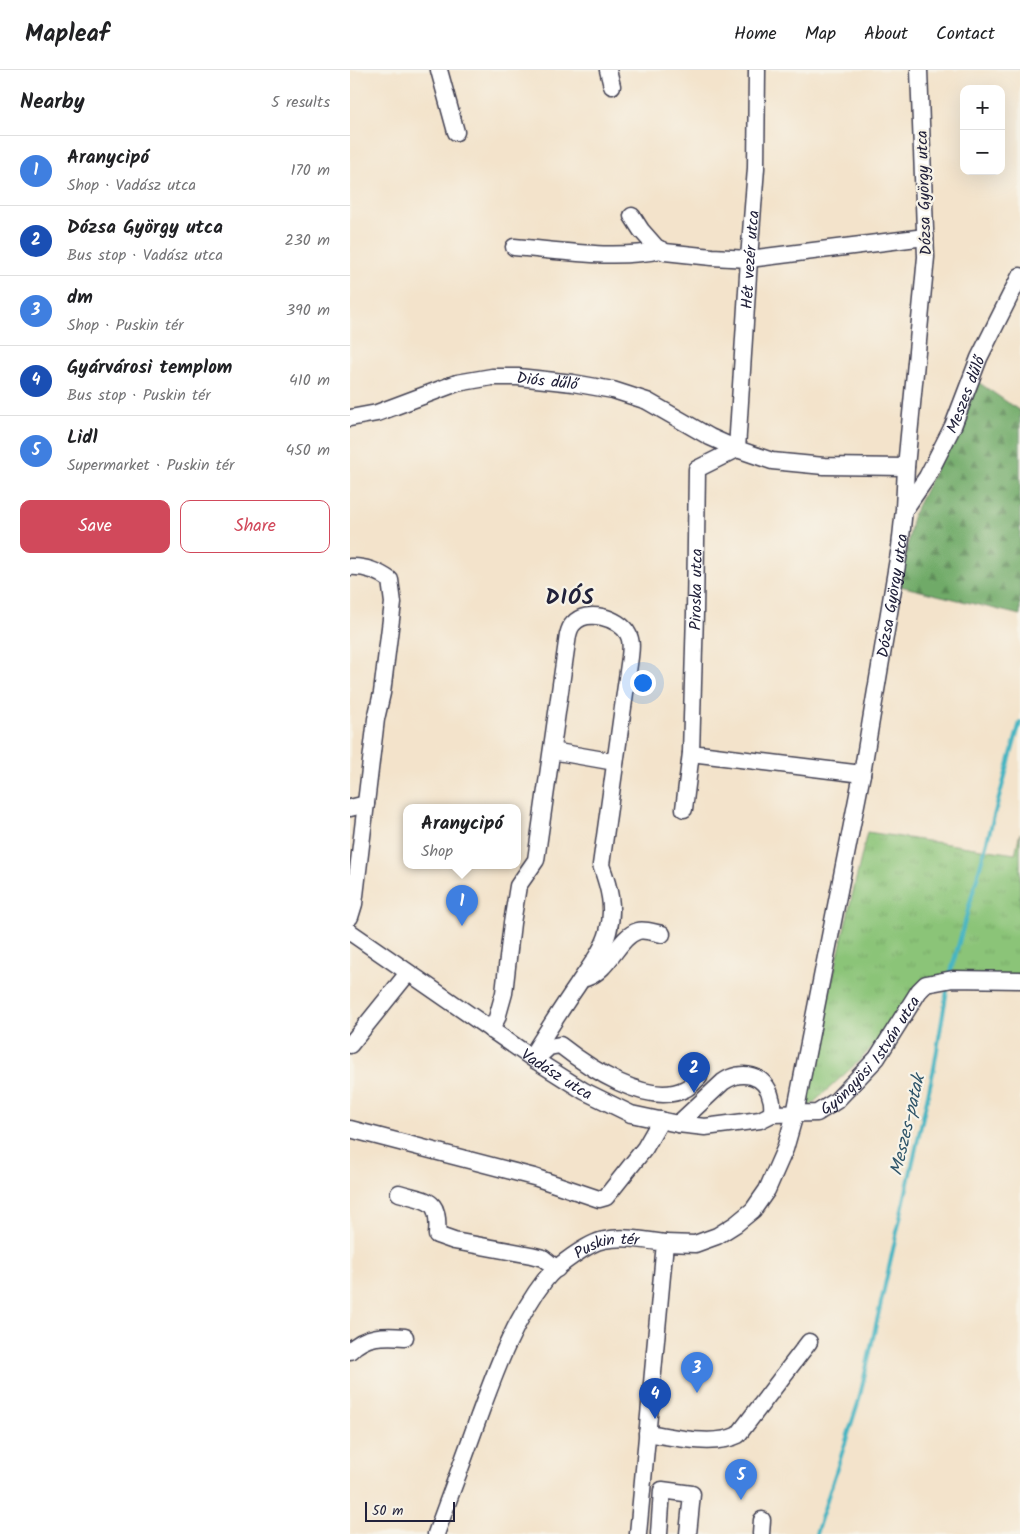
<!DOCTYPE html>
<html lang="en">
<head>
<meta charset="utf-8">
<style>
	:root { --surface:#fff; --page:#f6f6f6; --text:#202124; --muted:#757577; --line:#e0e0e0; --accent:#d1495b }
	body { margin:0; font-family:Kalam,sans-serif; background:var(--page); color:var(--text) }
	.controls { position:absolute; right:15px; top:15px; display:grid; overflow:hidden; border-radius:10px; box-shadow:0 5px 20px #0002 }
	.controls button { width:45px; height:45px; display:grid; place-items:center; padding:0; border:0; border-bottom:1px solid var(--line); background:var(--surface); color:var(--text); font:25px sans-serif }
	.scale { position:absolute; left:15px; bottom:12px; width:90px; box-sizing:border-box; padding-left:5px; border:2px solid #22223b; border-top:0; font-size:14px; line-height:18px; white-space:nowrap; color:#22223b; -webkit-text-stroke:4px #f7f3e8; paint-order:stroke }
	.you { position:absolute; left:292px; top:612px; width:18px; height:18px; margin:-12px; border:4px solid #fff; border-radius:50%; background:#1a73e8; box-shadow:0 0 0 8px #1a73e833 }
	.badge { display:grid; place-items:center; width:32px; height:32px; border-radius:50%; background:var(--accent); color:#fff; font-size:16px; font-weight:700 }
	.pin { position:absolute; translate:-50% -41px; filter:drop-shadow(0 1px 2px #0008) }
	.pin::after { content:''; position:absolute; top:26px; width:18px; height:15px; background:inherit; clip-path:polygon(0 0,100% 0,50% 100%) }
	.popup { position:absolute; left:53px; top:734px; width:118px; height:65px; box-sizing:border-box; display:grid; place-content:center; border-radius:10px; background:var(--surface); filter:drop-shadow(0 1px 4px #0005); font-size:16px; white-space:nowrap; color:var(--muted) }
	.popup b { font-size:19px; color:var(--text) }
	.popup::after { content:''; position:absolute; left:50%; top:100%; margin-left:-10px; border:10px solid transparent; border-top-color:var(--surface) }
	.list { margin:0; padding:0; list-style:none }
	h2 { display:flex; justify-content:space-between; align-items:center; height:65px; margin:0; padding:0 20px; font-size:21px }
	h2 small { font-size:16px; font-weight:400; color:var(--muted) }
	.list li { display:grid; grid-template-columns:32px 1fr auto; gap:15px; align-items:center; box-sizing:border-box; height:70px; padding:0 20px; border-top:1px solid var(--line) }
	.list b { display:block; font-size:19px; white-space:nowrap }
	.list p { margin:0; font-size:16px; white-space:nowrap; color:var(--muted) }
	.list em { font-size:16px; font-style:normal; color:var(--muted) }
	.actions { display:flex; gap:10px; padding:15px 20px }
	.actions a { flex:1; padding:11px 0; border:1px solid var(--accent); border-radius:10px; text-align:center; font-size:18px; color:var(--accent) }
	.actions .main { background:var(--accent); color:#fff }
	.map { position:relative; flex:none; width:670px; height:1464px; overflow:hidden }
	header { display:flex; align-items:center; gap:30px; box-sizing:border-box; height:70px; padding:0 25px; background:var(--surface); border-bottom:1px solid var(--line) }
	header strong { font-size:24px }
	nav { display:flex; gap:28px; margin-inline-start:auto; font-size:18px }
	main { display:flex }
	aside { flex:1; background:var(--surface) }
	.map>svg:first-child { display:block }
	.grass { fill:url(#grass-tufts); stroke:#56735a }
	.forest { fill:url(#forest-firs); stroke:#496652 }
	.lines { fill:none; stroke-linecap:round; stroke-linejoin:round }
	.stream { stroke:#47b5c2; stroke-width:4 }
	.minor-casing { stroke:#413f51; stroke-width:19 }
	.minor { stroke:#fff; stroke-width:16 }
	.labels { text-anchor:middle; stroke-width:4.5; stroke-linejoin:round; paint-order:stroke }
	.street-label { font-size:16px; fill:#22223b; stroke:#f7f3e8 }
	.water-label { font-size:18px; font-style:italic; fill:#2f556a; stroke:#f7f3e8 }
	.district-label { font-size:21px; font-weight:bold; letter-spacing:1px; fill:#22223b; stroke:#f7f3e8 }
</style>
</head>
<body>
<header>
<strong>Mapleaf</strong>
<nav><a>Home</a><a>Map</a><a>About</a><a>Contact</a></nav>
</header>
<main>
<aside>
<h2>Nearby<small>5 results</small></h2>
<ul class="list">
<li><span class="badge" style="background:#3f7fe0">1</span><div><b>Aranycipó</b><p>Shop · Vadász utca</p></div><em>170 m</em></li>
<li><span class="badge" style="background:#1a4fb4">2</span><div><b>Dózsa György utca</b><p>Bus stop · Vadász utca</p></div><em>230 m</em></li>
<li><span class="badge" style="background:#3f7fe0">3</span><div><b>dm</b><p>Shop · Puskin tér</p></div><em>390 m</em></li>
<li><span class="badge" style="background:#1a4fb4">4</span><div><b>Gyárvárosi templom</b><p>Bus stop · Puskin tér</p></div><em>410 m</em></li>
<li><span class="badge" style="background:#3f7fe0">5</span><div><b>Lidl</b><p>Supermarket · Puskin tér</p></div><em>450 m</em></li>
</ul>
<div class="actions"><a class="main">Save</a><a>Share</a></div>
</aside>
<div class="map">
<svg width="670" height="1464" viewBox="0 0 670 1464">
	<defs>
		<pattern id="grass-tufts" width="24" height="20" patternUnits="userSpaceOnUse" patternTransform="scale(1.25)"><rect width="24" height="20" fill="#8bc478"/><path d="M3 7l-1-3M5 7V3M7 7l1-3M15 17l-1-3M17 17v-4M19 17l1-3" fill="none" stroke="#78a869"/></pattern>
		<pattern id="forest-firs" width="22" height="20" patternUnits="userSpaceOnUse" patternTransform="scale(1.25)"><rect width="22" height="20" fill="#70aa68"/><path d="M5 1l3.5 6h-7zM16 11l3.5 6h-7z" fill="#5c8a57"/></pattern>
	</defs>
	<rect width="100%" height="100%" fill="#f7f3e8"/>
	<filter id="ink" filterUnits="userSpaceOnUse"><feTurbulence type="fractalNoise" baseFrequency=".02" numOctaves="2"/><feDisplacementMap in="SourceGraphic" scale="10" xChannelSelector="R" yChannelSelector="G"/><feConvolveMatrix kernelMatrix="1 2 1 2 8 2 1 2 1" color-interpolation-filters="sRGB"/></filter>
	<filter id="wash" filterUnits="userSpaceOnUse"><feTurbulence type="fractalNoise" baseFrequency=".0096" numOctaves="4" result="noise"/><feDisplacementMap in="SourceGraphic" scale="20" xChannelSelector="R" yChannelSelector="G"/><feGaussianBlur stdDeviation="1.12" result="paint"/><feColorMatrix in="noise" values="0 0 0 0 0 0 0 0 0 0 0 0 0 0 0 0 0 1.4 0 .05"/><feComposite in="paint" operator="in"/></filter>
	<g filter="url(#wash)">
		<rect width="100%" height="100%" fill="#f3e3cb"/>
		<!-- grass -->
		<path class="grass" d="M517,762l148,22 5,-21v154l-85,-9 -76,83 -58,53z"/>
		<!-- forest -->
		<path class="forest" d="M628,312l42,29v204l-120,-29 13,-71z"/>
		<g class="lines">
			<!-- stream -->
			<path class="stream" d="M600,905l70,-253
				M466,1464l43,-134 75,-332 14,-84"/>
		</g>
	</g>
	<g filter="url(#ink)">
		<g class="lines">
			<defs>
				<g id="minor">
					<path d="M89,0l17,62"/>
					<path d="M258,0l4,16"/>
					<path d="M282,146l9,14 15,17 9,5 47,5 37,2 176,-22"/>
					<path d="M164,177c48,4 101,13 148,3"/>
					<path id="s1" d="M0,348l27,-5 80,-30 35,-6h26l55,6 40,7 34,11 63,36 27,12 12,-190 7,-91 1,-98"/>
					<path id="s2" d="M555,439l22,-32 26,-51 26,-68 41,-82"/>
					<path d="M0,497c14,-1 29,5 40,13l3,23 -11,90 -6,26 -22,185 -4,13"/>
					<path d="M202,681l63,11"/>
					<path id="s3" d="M512,704l-171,-21 4,-140 2,-144 40,-20 35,12 52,5 82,1"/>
					<path d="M0,738l16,-4"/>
					<path d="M334,739l7,-56"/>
					<path id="s4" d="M0,862l185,128 49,31 47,23 47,10 27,3 55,-7 12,-6 45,-1 19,-12 41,-43 42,-67 7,-7 27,-5 67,1"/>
					<path d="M236,908c24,-8 32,-41 52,-47 7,-2 17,2 24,3"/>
					<path d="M141,960l6,-12 7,-25 8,-70 6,-37 18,-26 32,-225c1,-4 3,-9 5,-11 13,-16 47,-6 55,10 4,7 3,15 2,23l-29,208c8,22 14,43 7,67 -5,19 -20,37 -31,54 -16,23 -31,47 -46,71"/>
					<path d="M0,975l58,-72"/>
					<path d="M185,990l14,-13 11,-2c28,22 88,63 125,44 5,-2 10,-8 14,-12"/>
					<path d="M328,1054l45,-42c18,-13 43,-8 48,16 2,5 1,11 1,16"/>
					<path d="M0,1059l184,48 65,22 7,-2 39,-49 16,-28"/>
					<path d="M49,1123c30,9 41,5 38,42l17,6 77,14 12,3 14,11"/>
					<path id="s5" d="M315,1173l30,1 22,-8 19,-12 17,-14 14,-20 18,-41 10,-35 67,-340 38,-227 4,-38 2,-42 20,-210 -7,-187"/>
					<path d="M0,1281c15,-16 35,-16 55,-14"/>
					<path d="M297,1363c28,4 66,14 91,2l71,-93"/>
					<path id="s6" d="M86,1464c14,-39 29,-78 43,-118 17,-46 35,-96 66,-136 10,-13 43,-37 59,-40 20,-4 41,0 61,3l-27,291"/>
					<path d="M309,1464l3,-44 30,4 -4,40"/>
					<path d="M411,1464l1,-14"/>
				</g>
			</defs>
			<!-- minor casing -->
			<use href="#minor" class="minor-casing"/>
			<!-- minor -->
			<use href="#minor" class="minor"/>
		</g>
	</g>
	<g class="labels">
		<!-- street labels -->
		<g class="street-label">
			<text transform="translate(573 123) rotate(-92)" y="6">Dózsa György utca</text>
			<text dy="6" stroke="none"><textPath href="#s1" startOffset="598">Hét vezér utca</textPath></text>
			<text dy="6" stroke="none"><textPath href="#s1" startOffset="204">Diós dűlő</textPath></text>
			<text dy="6" stroke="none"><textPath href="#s2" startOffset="130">Meszes dűlő</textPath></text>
			<text dy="6" stroke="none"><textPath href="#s3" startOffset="336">Piroska utca</textPath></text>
			<text dy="6" stroke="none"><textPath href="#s5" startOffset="731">Dózsa György utca</textPath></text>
			<text dy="6" stroke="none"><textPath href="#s4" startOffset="604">Gyöngyösi István utca</textPath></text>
			<text dy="6" stroke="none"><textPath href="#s4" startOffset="251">Vadász utca</textPath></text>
			<text dy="6" stroke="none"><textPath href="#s6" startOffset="351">Puskin tér</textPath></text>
		</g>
		<!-- water labels -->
		<g class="water-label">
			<text transform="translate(557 1055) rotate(-77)" y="6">Meszes-patak</text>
		</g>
		<!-- district labels -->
		<g class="district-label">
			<text x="220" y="534">DIÓS</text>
		</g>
	</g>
</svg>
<div class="controls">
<button>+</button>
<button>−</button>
</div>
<div class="scale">50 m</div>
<div class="you"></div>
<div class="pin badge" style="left:112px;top:856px;background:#3f7fe0">1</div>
<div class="popup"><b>Aranycipó</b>Shop</div>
<div class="pin badge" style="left:344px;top:1023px;background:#1a4fb4">2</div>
<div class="pin badge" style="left:347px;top:1323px;background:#3f7fe0">3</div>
<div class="pin badge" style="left:305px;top:1349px;background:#1a4fb4">4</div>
<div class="pin badge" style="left:391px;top:1430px;background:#3f7fe0">5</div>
</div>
</main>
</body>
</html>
